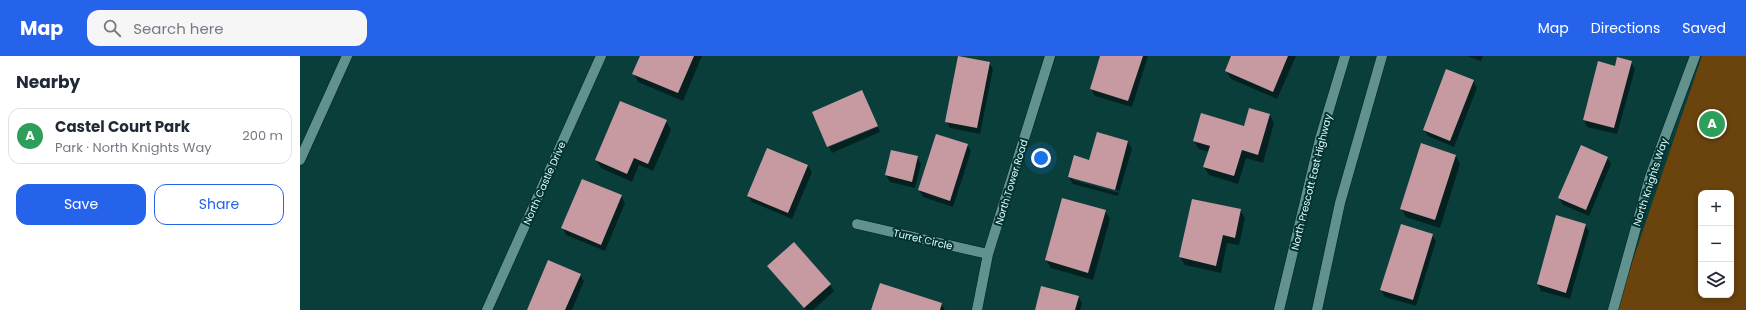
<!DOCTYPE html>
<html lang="en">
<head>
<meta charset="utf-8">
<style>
	:root { --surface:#fff; --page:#f6f6f7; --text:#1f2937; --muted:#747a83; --line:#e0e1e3; --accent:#2563eb }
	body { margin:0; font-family:Poppins,sans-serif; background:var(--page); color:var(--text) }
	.controls { position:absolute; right:12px; bottom:12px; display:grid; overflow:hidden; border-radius:8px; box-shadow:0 2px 6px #0003 }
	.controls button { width:36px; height:36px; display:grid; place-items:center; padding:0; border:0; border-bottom:1px solid var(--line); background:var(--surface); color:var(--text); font:20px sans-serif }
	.you { position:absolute; left:741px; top:102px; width:14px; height:14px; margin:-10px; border:3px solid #fff; border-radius:50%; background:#1a73e8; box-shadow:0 0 0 6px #1a73e833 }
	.badge { display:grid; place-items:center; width:26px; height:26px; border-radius:50%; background:var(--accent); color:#fff; font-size:13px; font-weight:700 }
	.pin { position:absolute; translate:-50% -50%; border:2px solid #fff; box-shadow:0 1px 4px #0006 }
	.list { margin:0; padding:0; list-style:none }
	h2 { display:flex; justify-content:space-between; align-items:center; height:52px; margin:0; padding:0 16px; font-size:17px }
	h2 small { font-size:13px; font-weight:400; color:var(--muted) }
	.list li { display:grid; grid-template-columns:26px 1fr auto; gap:12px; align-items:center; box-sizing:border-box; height:56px; margin:0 8px 8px; padding:0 8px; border:1px solid var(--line); border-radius:12px }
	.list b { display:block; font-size:15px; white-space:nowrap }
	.list p { margin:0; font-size:13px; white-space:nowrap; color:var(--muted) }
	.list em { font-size:13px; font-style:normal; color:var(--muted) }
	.actions { display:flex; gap:8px; padding:12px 16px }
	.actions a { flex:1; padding:9px 0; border:1px solid var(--accent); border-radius:12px; text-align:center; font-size:14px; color:var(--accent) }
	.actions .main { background:var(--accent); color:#fff }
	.icon { flex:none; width:22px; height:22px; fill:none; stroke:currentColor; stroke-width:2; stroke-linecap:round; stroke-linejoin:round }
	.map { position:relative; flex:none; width:1446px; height:254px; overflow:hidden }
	header { display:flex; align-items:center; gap:24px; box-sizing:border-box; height:56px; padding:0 20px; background:var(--accent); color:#fff }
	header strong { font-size:19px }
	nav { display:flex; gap:22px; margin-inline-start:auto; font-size:14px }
	.search { width:280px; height:36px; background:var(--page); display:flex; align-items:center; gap:10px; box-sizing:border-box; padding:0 14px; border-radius:12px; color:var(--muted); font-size:15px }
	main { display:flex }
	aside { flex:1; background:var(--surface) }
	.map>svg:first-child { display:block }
	.green { fill:#6a430d; fill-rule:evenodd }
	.shadow { fill:#0007; fill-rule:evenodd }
	.building { fill:#c69aa0 }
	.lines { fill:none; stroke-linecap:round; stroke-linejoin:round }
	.street-casing { stroke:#002321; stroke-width:11 }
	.secondary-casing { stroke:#002321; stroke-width:11 }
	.street { stroke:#62928d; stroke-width:10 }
	.secondary { stroke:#62928d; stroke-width:10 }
	.labels { text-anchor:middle; stroke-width:4; stroke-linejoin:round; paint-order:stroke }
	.street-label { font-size:10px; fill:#e1faf7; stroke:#003331 }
</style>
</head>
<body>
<header>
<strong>Map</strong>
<div class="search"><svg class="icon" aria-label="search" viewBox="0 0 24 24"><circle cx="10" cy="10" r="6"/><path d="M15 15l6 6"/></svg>Search here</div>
<nav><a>Map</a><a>Directions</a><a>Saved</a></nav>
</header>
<main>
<aside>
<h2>Nearby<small></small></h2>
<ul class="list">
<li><span class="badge" style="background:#2e9e5b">A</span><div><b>Castel Court Park</b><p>Park · North Knights Way</p></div><em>200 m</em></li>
</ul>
<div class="actions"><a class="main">Save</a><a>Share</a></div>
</aside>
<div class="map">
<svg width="1446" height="254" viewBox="0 0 1446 254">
	<rect width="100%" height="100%" fill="#0a3e3b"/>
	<!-- green -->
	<path class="green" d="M1402,0h44v254h-130zM1401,137h30v102h-30z"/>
	<!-- shadow -->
	<path class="shadow" d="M341,0h61l-19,45 -45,-19 -4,-8z
		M801,0h47l-16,51 -37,-11 -4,-7z
		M932,0h64l-19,43 -46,-20 -5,-8z
		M1167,0h16l-2,5z
		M1331,6l4,7 -18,65 -30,-7 -3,-7 31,-53z
		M689,7l4,6 -13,65 -30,-6 -3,-6z
		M1173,25l4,7 -23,59 -26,-11 -4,-6z
		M970,59l4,8 -11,40 -17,-5 -8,26 -29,-9 -5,-8 5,-15 -10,-3 -5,-8 51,-14z
		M366,65l5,9 -18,41 -14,-6 -7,17 -31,-14 -5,-8z
		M578,71l2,5 -48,21 -3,-6z
		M798,78l30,8 4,7 -14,47 -45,-12 -4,-7 6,-20 15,4zM773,122l47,13 -1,2 -46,-13z
		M667,89l4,6 -18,56 -30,-10 -4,-7z
		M468,93l40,17 4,6 -20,47 -40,-17 -4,-7z
		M1156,100l4,8 -20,64 -34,-11 -5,-9z
		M617,101l4,7 -6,24 -25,-6 -4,-7z
		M1307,101l4,7 -22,52 -26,-11 -4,-7z
		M321,140l4,7 -20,48 -39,-16 -3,-7z
		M940,154l5,8 -6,27 -12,-2 -6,30 -36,-8 -5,-8z
		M805,155l5,8 -17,61 -42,-12 -5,-8z
		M1285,169l4,6 -19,68 -29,-8 -3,-7z
		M1132,179l4,6 -20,65 -31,-9 -4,-7z
		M468,210l62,19 4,6 -21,19h-7z
		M280,219l4,6 -12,29h-44z
		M778,241l4,6 -2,7h-44z
		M641,247l4,7h-73z"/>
	<!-- building -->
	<path class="building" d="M340,0h54l-16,37 -46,-19z
		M658,0l32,6 -13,66 -32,-6z
		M800,0h43l-15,45 -38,-12z
		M931,0h57l-15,36 -48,-21z
		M1317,1l15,4 -18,67 -31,-8 15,-59 17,5z
		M1146,13l28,11 -24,61 -27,-11z
		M562,34l16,36 -51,21 -15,-35z
		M320,45l47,19 -19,44 -14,-6 -7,16 -32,-14z
		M949,52l21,6 -12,41 -16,-5 -8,26 -31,-9 7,-21 -17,-5 8,-28 43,13z
		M797,76l31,9 -13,49 -47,-13 6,-22 15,5z
		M636,78l32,10 -18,57 -32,-11z
		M1121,87l35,12 -21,65 -35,-11z
		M1281,89l27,12 -22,53 -28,-12z
		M467,92l41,17 -20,48 -41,-17z
		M591,94l27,6 -6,26 -27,-7z
		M282,123l40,16 -21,50 -40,-17z
		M762,142l44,12 -18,63 -43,-13z
		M892,143l49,10 -6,29 -12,-3 -7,31 -37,-9z
		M1256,159l30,9 -20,69 -29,-9z
		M1101,168l32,10 -20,66 -33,-10z
		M494,186l37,42 -27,24 -37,-42z
		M248,204l33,14 -16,36h-38z
		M580,227l62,20 -2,7h-69z
		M741,230l38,10 -4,14h-40z"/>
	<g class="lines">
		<defs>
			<path id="street" d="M557,168l131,30
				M187,254l114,-254
				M677,254l11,-56 62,-198
				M1313,254l37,-133 45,-121"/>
			<path id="secondary" d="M0,104l47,-104
				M979,254l41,-171 25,-83
				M1017,254l23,-107 42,-147"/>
		</defs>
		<!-- street casing -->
		<use href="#street" class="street-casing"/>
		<!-- secondary casing -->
		<use href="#secondary" class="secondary-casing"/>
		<!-- street -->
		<use href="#street" class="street"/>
		<!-- secondary -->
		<use href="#secondary" class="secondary"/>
	</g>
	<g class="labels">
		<!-- street labels -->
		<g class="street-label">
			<text transform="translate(711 126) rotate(-73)" y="4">North Tower Road</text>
			<text transform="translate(1011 126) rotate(-76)" y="4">North Prescott East Highway</text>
			<text transform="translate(1350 126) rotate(-72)" y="4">North Knights Way</text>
			<text transform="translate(244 127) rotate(-66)" y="4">North Castle Drive</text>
			<text transform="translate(623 183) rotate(13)" y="4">Turret Circle</text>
		</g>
	</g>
</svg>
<div class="controls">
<button>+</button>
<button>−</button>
<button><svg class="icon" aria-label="layers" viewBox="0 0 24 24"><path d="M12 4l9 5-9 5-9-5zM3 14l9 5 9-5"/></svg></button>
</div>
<div class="you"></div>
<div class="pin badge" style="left:1412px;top:68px;background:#2e9e5b">A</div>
</div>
</main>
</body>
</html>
